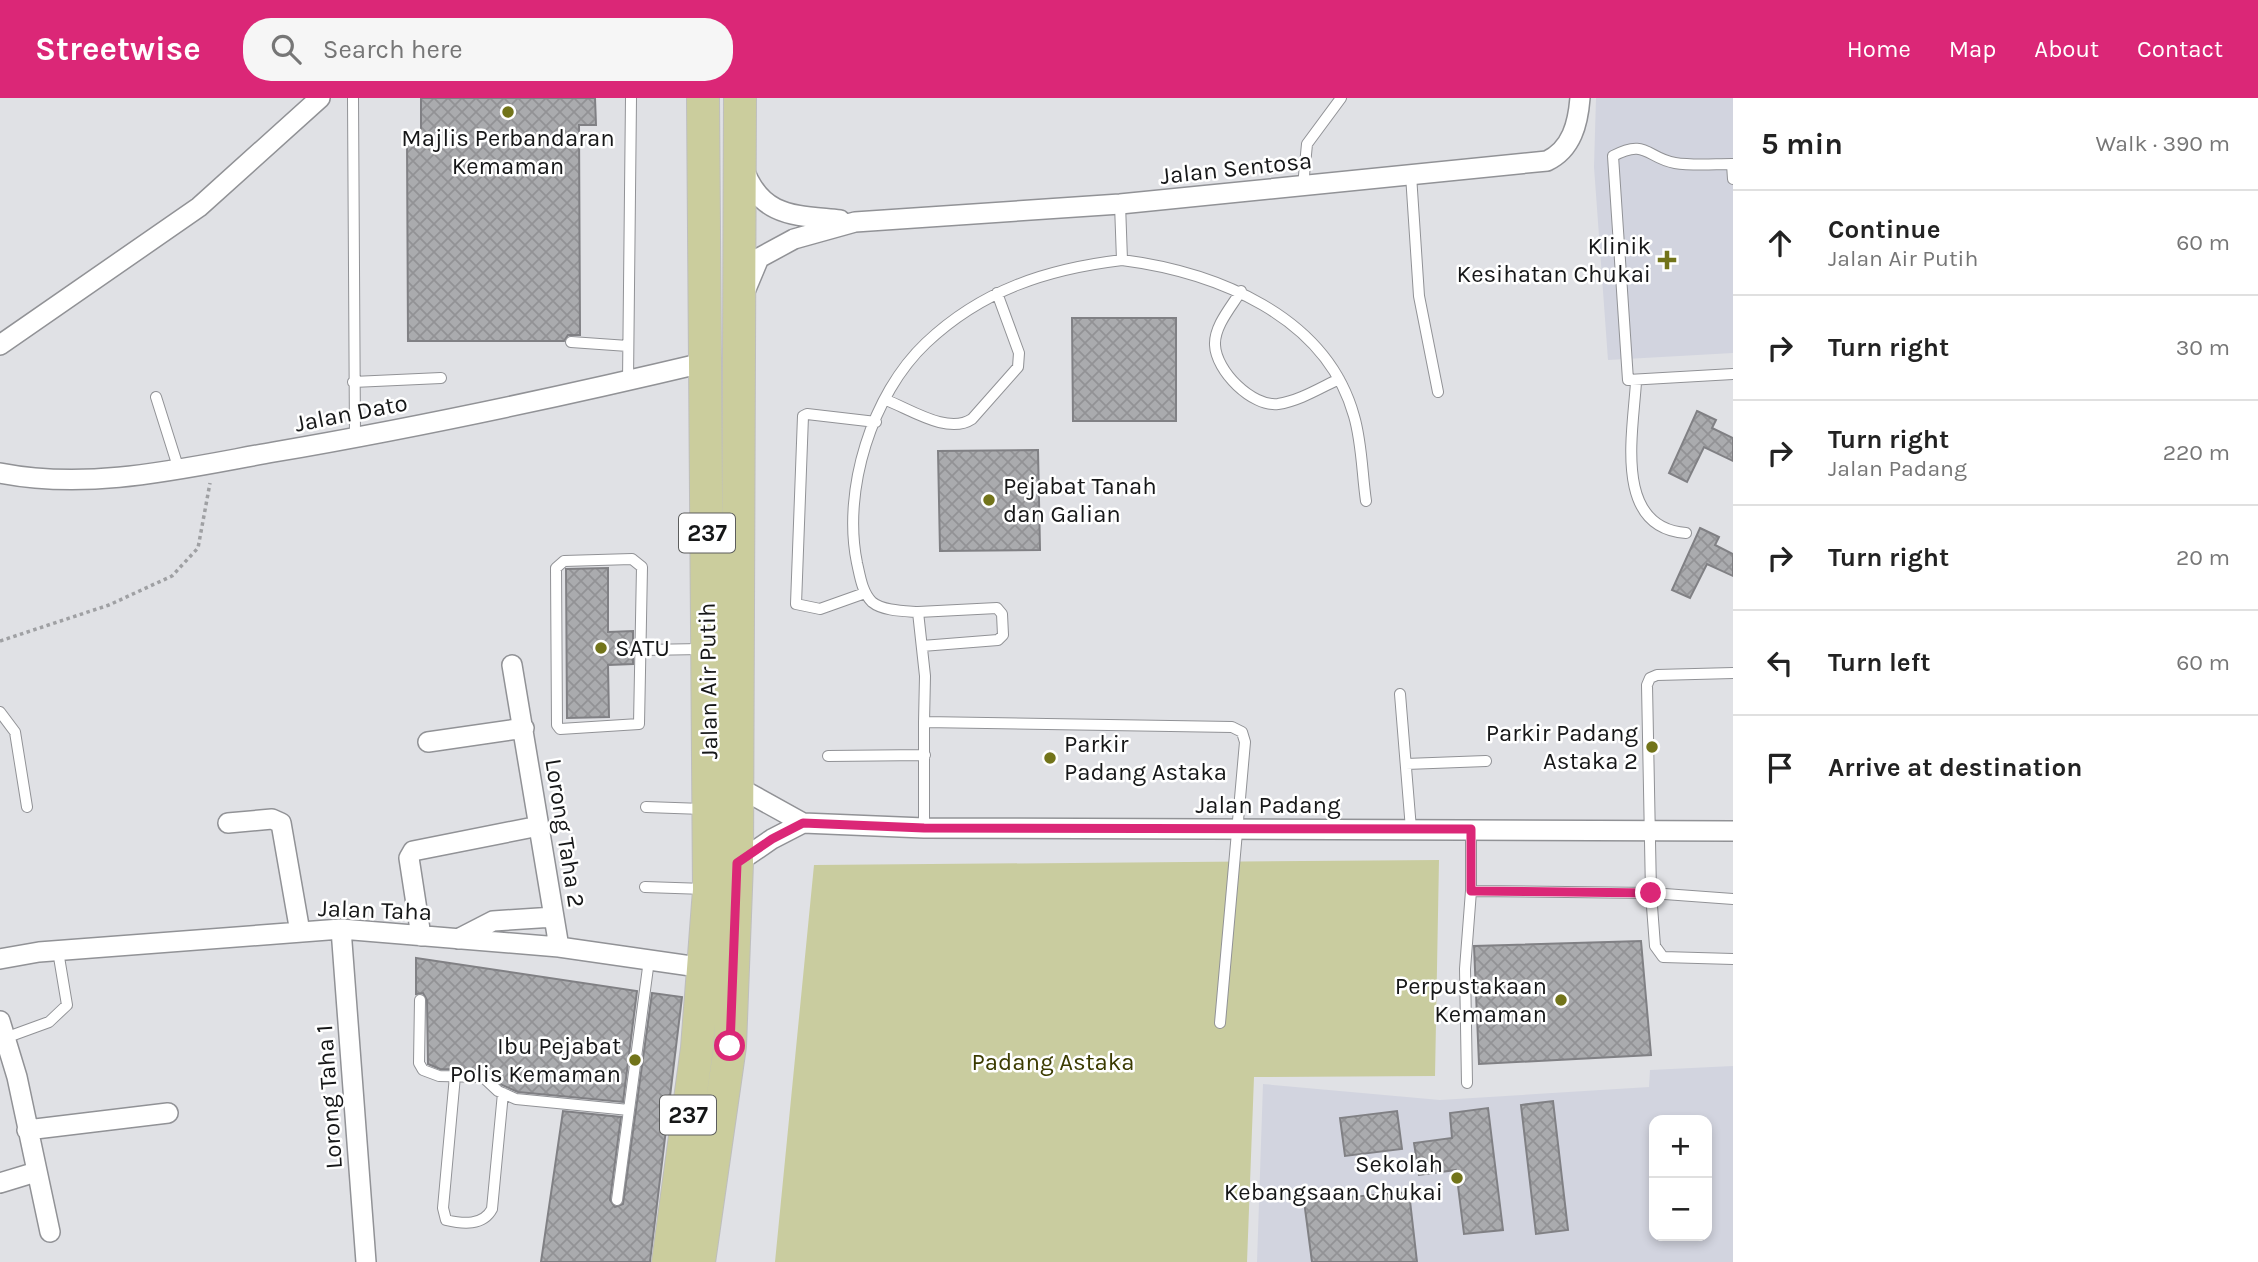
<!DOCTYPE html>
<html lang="en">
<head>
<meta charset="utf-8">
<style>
	:root { --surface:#fff; --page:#f6f6f6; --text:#222; --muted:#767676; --line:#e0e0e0; --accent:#db2777 }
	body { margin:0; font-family:Karla,sans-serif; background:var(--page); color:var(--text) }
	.controls { position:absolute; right:21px; bottom:21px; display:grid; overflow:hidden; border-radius:14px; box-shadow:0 4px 10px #0003 }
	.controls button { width:63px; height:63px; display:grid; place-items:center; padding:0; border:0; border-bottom:2px solid var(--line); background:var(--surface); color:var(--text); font:35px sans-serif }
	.stop { position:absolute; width:21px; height:21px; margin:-16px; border:5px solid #db2777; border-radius:50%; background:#fff }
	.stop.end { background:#db2777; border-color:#fff; box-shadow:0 2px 7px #0008 }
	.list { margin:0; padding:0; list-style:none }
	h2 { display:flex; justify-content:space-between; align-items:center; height:91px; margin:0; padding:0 28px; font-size:30px }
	h2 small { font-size:23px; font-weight:400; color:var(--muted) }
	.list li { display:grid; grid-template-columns:46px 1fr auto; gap:21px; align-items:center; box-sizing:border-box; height:105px; padding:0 28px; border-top:2px solid var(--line) }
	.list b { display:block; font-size:26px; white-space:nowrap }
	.list p { margin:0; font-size:23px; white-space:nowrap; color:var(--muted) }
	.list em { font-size:23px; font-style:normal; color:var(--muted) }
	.icon { flex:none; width:38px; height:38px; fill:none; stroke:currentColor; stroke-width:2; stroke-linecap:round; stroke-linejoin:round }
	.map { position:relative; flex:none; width:1733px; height:1164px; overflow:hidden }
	header { display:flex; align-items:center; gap:42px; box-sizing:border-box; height:98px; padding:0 35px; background:var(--accent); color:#fff }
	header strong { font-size:33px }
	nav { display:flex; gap:38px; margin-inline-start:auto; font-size:24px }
	.search { width:490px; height:63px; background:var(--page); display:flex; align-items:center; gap:18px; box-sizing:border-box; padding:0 24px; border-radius:28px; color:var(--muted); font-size:26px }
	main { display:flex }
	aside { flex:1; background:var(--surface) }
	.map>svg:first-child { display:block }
	.built { fill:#d2d4df; fill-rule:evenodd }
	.park { fill:#c9cc9f }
	.building { fill:url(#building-cross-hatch); stroke:#808084; stroke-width:2 }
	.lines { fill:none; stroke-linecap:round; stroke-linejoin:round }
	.lane-casing { stroke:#919296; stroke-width:12 }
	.street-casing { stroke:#919296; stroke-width:22 }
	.primary-casing { stroke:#bebebe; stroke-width:34 }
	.path { stroke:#9fa0a3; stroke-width:3.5; stroke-dasharray:3.5 3.5; stroke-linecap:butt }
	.lane { stroke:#fff; stroke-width:10 }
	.street { stroke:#fff; stroke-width:19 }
	.primary { stroke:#cbcd9d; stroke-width:32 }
	.route { stroke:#db2777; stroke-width:9 }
	.poi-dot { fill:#72741a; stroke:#fff; stroke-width:2.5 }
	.labels { text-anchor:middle; stroke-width:5; stroke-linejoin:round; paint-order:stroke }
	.shield { fill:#fff; stroke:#5c5d5d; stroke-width:2 }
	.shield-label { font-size:23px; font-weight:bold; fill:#161718 }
	.poi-label { font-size:24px; fill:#161718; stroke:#fff; text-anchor:end }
	.street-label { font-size:24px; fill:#161718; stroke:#fff }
	.park-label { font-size:24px; fill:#3b3b00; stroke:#fff }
</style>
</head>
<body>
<header>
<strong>Streetwise</strong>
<div class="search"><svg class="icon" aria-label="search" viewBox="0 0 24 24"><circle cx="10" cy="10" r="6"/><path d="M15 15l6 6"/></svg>Search here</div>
<nav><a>Home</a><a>Map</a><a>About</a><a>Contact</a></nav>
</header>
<main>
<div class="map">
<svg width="1733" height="1164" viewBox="0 0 1733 1164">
	<defs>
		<pattern id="building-cross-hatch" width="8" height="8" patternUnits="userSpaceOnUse" patternTransform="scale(1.75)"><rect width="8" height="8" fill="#aaabae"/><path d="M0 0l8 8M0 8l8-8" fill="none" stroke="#929295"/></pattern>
	</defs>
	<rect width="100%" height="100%" fill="#e0e1e5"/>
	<!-- built -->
	<path class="built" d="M1596,0h137v255l-125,7 -14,-193z
		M1733,968v196h-476l6,-178 177,16 209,-13 1,-17zM1654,1022h53v116h-53z"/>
	<!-- park -->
	<path class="park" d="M1439,762l-4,216 -181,1 -7,185h-472l39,-397z"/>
	<!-- building -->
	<path class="building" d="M421,0h174l1,27h-17l1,210h-12l-4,6h-156l-1,-204h14z
		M1072,220h104v103h-103z
		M1697,313l19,9 -4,8 21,10v23l-29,-14 -17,35 -18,-9z
		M1038,352l2,100 -100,1 -2,-100z
		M1700,430l19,9 -4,8 18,9v22l-26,-12 -17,34 -18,-8z
		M608,470v64l25,-1v33l-25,1 1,52 -42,1 -1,-149z
		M1641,843l10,114 -172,9 -5,-118z
		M416,860l221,33 -14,111 -105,-10 -16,-7 -18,-15 -44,-1 -12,-5 -1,-64 -4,-7 -7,1z
		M652,895l30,4 -32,265h-109l22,-151 58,6 -11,83 5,7 8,-3z
		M1553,1003l15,129 -32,4 -15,-129z
		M1488,1010l15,122 -39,4 -8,-64 -37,5 -5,-32 38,-5 -2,-25z
		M1397,1013l5,38 -57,7 -5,-38z
		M1409,1094l8,70h-105l-8,-61z"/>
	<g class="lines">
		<defs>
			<path id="lane" d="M353,0l2,340
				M1411,77l8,121 19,96
				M1733,81l-1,-15c-18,0 -39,2 -57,-1 -28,-5 -29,-25 -62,-7l15,224 105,-6
				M1303,88l4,-42 34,-46
				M1122,162c93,12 204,55 232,156 8,27 8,58 12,85
				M1241,193c-9,15 -27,35 -26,54 1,26 37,62 63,59 21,-3 42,-16 61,-25
				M571,244l57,4
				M628,283l3,-283
				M353,284l88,-4
				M1636,284c-3,51 -23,146 50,151
				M156,299l23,73
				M886,302c24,9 62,35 86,19l46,-52 1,-14 -22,-60
				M632,461l10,8 -3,157 -79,5 -3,-4 -1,-157 8,-7z
				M865,495l-45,16 -24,-5 7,-188 4,-2 69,8
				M918,514l79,-4 5,6 1,21 -5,5 -76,6
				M643,552l59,-1
				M1400,596l11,135
				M0,614l15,20 12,75
				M924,624l1,-46 -7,-64c-14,-1 -35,-1 -46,-10 -10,-10 -12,-26 -15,-39 -15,-73 15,-169 69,-220 56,-53 121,-74 196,-83l-2,-56
				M828,658l97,-1
				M1406,666l80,-3
				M646,709l57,2
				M924,730v-106l308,5 10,5 3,10 -25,281
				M1471,731v62l180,2 -4,-208 3,-7 7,-3 76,-2
				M645,789l60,2
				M1733,801l-82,-6 4,53 8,11 70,2
				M420,902l-1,63 4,7 16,6 44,1 15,14 18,8 113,11
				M5,940l44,-16 18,-17 -9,-54
				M455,978l-12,132 3,12c17,4 37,6 46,-11l11,-116
				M1467,985l-2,-114 6,-78
				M617,1102l32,-240"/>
			<path id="street" d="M743,69c18,51 51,48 97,53
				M746,191l13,-31 35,-19 61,-17 265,-18 427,-43c25,-12 31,-38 33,-63
				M0,247l199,-138 121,-109
				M0,375c92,18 184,-5 274,-21 146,-25 290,-56 433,-90
				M512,567l47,282
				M428,644l96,-14
				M738,689l65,36 121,5 809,3
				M228,725l44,-4 9,4 19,109
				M737,765l35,-24 31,-16
				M341,831l25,333
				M421,838l-12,-78 4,-7 126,-25
				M458,841l35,-18 61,-4
				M0,861l39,-7 302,-23 218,18 146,21
				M0,923l17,56 33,155
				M27,1032l141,-17
				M0,1085l36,-11"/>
			<path id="primary" d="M668,1164l29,-214 12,-158 -6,-792
				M699,1164l31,-216 7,-183 3,-765"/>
		</defs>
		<!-- lane casing -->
		<use href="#lane" class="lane-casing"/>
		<!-- street casing -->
		<use href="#street" class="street-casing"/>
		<!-- primary casing -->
		<use href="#primary" class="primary-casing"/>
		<!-- path -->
		<path class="path" d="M0,543l109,-36 63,-29 26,-28 12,-65"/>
		<!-- lane -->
		<use href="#lane" class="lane"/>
		<!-- street -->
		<use href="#street" class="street"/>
		<!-- primary -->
		<use href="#primary" class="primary"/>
	</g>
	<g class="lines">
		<!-- route -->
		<path class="route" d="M730,948l7,-183 35,-24 31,-16 121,5 547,1v62l180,2"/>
	</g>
	<!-- markers -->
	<g class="poi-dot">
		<circle cx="508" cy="14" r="7"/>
		<path d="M1663.5 151.5h7v7h7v7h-7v7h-7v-7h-7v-7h7z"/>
		<circle cx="989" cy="402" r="7"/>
		<circle cx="601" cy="550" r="7"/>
		<circle cx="1652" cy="649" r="7"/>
		<circle cx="1050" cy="660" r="7"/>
		<circle cx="1561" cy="902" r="7"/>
		<circle cx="635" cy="962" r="7"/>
		<circle cx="1457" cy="1080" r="7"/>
	</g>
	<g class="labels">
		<!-- shield labels -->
		<g class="shield">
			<rect x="679" y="415.5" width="56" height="39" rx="5"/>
			<rect x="660" y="997.5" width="56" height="39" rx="5"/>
		</g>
		<g class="shield-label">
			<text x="707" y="443">237</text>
			<text x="688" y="1025">237</text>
		</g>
		<!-- poi labels -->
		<g class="poi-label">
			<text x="508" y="48" text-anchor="middle">Majlis Perbandaran<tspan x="508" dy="28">Kemaman</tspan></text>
			<text x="1651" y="156">Klinik<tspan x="1651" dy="28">Kesihatan Chukai</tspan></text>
			<text x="1003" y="396" text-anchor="start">Pejabat Tanah<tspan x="1003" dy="28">dan Galian</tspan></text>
			<text x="615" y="558" text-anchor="start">SATU</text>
			<text x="1638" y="643">Parkir Padang<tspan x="1638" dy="28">Astaka 2</tspan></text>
			<text x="1064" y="654" text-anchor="start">Parkir<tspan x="1064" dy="28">Padang Astaka</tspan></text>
			<text x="1547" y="896">Perpustakaan<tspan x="1547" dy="28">Kemaman</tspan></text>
			<text x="621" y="956">Ibu Pejabat<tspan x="621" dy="28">Polis Kemaman</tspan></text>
			<text x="1443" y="1074">Sekolah<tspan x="1443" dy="28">Kebangsaan Chukai</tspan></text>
		</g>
		<!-- street labels -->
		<g class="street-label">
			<text transform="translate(1236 70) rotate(-6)" y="8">Jalan Sentosa</text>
			<text transform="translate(351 315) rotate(-11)" y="8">Jalan Dato</text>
			<text transform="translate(708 583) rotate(-91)" y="8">Jalan Air Putih</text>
			<text x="1268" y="715">Jalan Padang</text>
			<text transform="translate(565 735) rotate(81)" y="8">Lorong Taha 2</text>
			<text transform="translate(375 812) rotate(2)" y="8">Jalan Taha</text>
			<text transform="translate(329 999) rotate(-94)" y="8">Lorong Taha 1</text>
		</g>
		<!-- park labels -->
		<g class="park-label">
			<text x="1053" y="972">Padang Astaka</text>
		</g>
	</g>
</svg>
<div class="controls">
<button>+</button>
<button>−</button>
</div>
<div class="stop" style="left:730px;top:948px"></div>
<div class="stop end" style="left:1651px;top:795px"></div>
</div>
<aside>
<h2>5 min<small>Walk · 390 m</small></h2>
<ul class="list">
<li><svg class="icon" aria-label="ahead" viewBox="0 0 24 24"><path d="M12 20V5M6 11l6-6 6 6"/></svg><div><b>Continue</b><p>Jalan Air Putih</p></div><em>60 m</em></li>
<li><svg class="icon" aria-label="right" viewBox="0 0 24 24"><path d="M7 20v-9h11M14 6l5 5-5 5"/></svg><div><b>Turn right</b></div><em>30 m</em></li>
<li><svg class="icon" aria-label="right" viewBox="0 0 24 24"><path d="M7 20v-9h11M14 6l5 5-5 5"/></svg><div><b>Turn right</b><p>Jalan Padang</p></div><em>220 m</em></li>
<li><svg class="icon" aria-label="right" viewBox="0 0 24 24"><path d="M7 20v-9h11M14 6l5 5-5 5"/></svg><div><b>Turn right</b></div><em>20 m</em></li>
<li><svg class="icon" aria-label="left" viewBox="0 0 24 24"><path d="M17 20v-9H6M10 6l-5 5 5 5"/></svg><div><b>Turn left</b></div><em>60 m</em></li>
<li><svg class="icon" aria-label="arrive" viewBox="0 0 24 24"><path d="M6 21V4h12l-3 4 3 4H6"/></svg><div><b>Arrive at destination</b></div></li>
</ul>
</aside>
</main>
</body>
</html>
